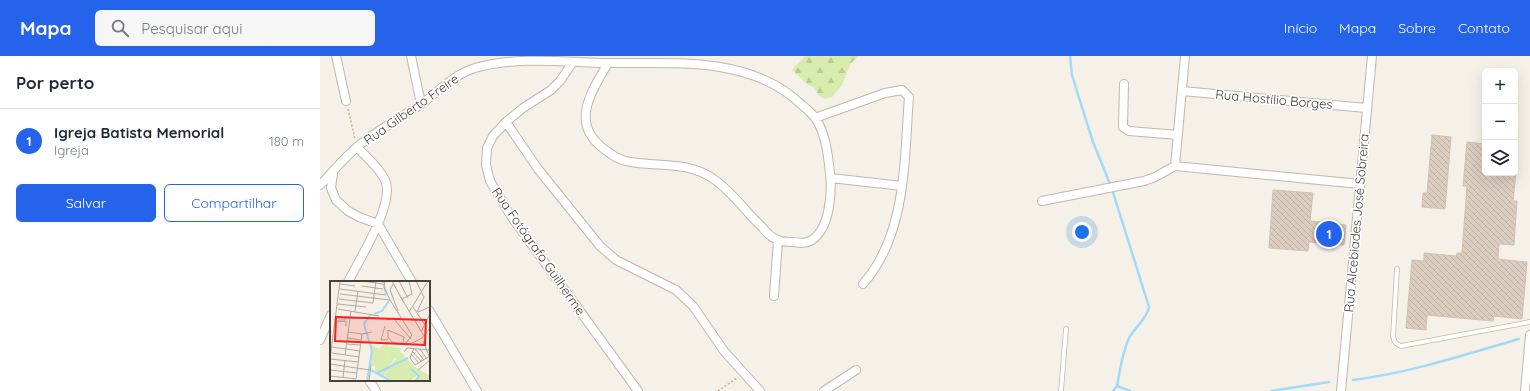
<!DOCTYPE html>
<html lang="pt">
<head>
<meta charset="utf-8">
<style>
	:root { --surface:#fff; --page:#f6f6f7; --text:#1f2937; --muted:#747a83; --line:#e0e1e3; --accent:#2563eb }
	body { margin:0; font-family:Quicksand,sans-serif; background:var(--page); color:var(--text) }
	.controls { position:absolute; right:12px; top:12px; display:grid; overflow:hidden; border-radius:6px; box-shadow:0 4px 16px #0002 }
	.controls button { width:36px; height:36px; display:grid; place-items:center; padding:0; border:0; border-bottom:1px solid var(--line); background:var(--surface); color:var(--text); font:20px sans-serif }
	.you { position:absolute; left:762px; top:176px; width:14px; height:14px; margin:-10px; border:3px solid #fff; border-radius:50%; background:#1a73e8; box-shadow:0 0 0 6px #1a73e833 }
	.badge { display:grid; place-items:center; width:26px; height:26px; border-radius:50%; background:var(--accent); color:#fff; font-size:13px; font-weight:700 }
	.pin { position:absolute; translate:-50% -50%; border:2px solid #fff; box-shadow:0 1px 4px #0006 }
	.list { margin:0; padding:0; list-style:none }
	h2 { display:flex; justify-content:space-between; align-items:center; height:52px; margin:0; padding:0 16px; font-size:17px }
	h2 small { font-size:13px; font-weight:400; color:var(--muted) }
	.list li { display:grid; grid-template-columns:26px 1fr auto; gap:12px; align-items:center; box-sizing:border-box; height:64px; padding:0 16px; border-top:1px solid var(--line) }
	.list b { display:block; font-size:15px; white-space:nowrap }
	.list p { margin:0; font-size:13px; white-space:nowrap; color:var(--muted) }
	.list em { font-size:13px; font-style:normal; color:var(--muted) }
	.actions { display:flex; gap:8px; padding:12px 16px }
	.actions a { flex:1; padding:9px 0; border:1px solid var(--accent); border-radius:6px; text-align:center; font-size:14px; color:var(--accent) }
	.actions .main { background:var(--accent); color:#fff }
	.icon { flex:none; width:22px; height:22px; fill:none; stroke:currentColor; stroke-width:2; stroke-linecap:round; stroke-linejoin:round }
	.map { position:relative; flex:none; width:1210px; height:335px; overflow:hidden }
	header { display:flex; align-items:center; gap:24px; box-sizing:border-box; height:56px; padding:0 20px; background:var(--accent); color:#fff }
	header strong { font-size:19px }
	nav { display:flex; gap:22px; margin-inline-start:auto; font-size:14px }
	.search { width:280px; height:36px; background:var(--page); display:flex; align-items:center; gap:10px; box-sizing:border-box; padding:0 14px; border-radius:6px; color:var(--muted); font-size:15px }
	main { display:flex }
	aside { flex:1; background:var(--surface) }
	.map>svg:first-child { display:block }
	.forest { fill:url(#forest-firs) }
	.lines { fill:none; stroke-linecap:round; stroke-linejoin:round }
	.stream { stroke:#a1dcf6; stroke-width:2.5 }
	.building { fill:url(#building-back-hatch); stroke:#d3c1af }
	.lane-casing { stroke:#c2b7aa; stroke-width:5.5 }
	.street-casing { stroke:#c2b7aa; stroke-width:10 }
	.path { stroke:#c5b19a; stroke-width:1.5; stroke-dasharray:2 2; stroke-linecap:butt }
	.lane { stroke:#fff; stroke-width:4 }
	.street { stroke:#fff; stroke-width:8 }
	.labels { text-anchor:middle; stroke-width:3.5; stroke-linejoin:round; paint-order:stroke }
	.street-label { font-size:13px; fill:#4a4036; stroke:#fff }
	.inset-river { fill:none; stroke:#a1dcf6; stroke-width:2 }
	.inset-road { fill:none; stroke:#b1aaa1; stroke-width:1 }
	.view { fill:#ff1f16; fill-opacity:0.15; stroke:#ff1f16; stroke-width:2 }
	.inset-edge { fill:none; stroke:#4a4036; stroke-width:2 }
</style>
</head>
<body>
<header>
<strong>Mapa</strong>
<div class="search"><svg class="icon" aria-label="search" viewBox="0 0 24 24"><circle cx="10" cy="10" r="6"/><path d="M15 15l6 6"/></svg>Pesquisar aqui</div>
<nav><a>Início</a><a>Mapa</a><a>Sobre</a><a>Contato</a></nav>
</header>
<main>
<aside>
<h2>Por perto<small></small></h2>
<ul class="list">
<li><span class="badge">1</span><div><b>Igreja Batista Memorial</b><p>Igreja</p></div><em>180 m</em></li>
</ul>
<div class="actions"><a class="main">Salvar</a><a>Compartilhar</a></div>
</aside>
<div class="map">
<svg width="1210" height="335" viewBox="0 0 1210 335">
	<defs>
		<pattern id="forest-firs" width="22" height="20" patternUnits="userSpaceOnUse"><rect width="22" height="20" fill="#d7ecae"/><path d="M5 1l3.5 6h-7zM16 11l3.5 6h-7z" fill="#bacb96"/></pattern>
		<pattern id="building-back-hatch" width="6" height="6" patternUnits="userSpaceOnUse"><rect width="6" height="6" fill="#dbcdc0"/><path d="M-1 5l2 2M0 0l6 6M5-1l2 2" fill="none" stroke="#bdb1a6"/></pattern>
	</defs>
	<rect width="100%" height="100%" fill="#f5f0e8"/>
	<!-- forest -->
	<path class="forest" d="M488,0h51l-8,7 -9,22 -10,12 -7,2 -6,-3 -5,-9 -5,-1 -17,-16 12,-13z"/>
	<g class="lines">
		<!-- stream -->
		<path class="stream" d="M750,0l2,19 8,26 13,41 19,47 37,118c-2,12 -14,20 -20,31 -7,15 -9,32 -12,48l-4,5
			M1033,324c56,-7 111,-25 166,-41
			M797,330l13,5
			M951,335l58,-9"/>
	</g>
	<!-- building -->
	<path class="building" d="M1112,79l19,2 -6,72 -23,-2 1,-14h4z
		M1147,86l18,2v29h31l-3,28h4l-3,44 -15,-1 -1,15 29,3 -5,57 -28,-3 -1,5 -66,-6 -1,15 -20,-2 6,-68 12,1v-8l32,3 1,-3h5l5,-67h-4z
		M953,134l40,3 -3,28 36,4 -2,20 -35,-3 -1,9 -39,-3z"/>
	<g class="lines">
		<defs>
			<path id="lane" d="M1077,213l-4,67c1,6 3,8 8,10l129,-24
				M741,335l5,-62"/>
			<path id="street" d="M16,0l10,45
				M91,0l10,48
				M253,6l-13,19 -9,9 -28,18 -17,14 -13,14 -6,12 -1,17 4,16 21,35 127,175
				M804,28l-1,43 6,4 49,4
				M862,35l184,17
				M495,62l70,-25 17,-3 7,7c-5,63 -2,137 -46,187
				M186,66l32,47 62,77 16,14 60,30 17,16 31,45 36,40
				M855,110l10,-110
				M13,117l-2,15 5,12 12,11 11,6 19,7 34,58
				M511,122l71,8
				M0,129c12,-12 23,-26 36,-37 18,-16 43,-29 64,-43 18,-13 33,-30 55,-37 42,-12 89,-6 132,-5 63,1 136,-7 187,35 7,7 17,13 22,21 10,16 12,36 14,54 2,20 0,55 -18,67 -6,4 -12,3 -19,2 -5,0 -11,0 -15,-2 -6,-2 -12,-8 -16,-13 -16,-15 -29,-34 -47,-47 -26,-19 -54,-13 -84,-18 -11,-1 -19,-7 -27,-13 -35,-26 -12,-58 4,-86
				M722,145l102,-20 11,-4 20,-11 185,18
				M28,226c11,-22 48,-80 37,-102 -6,-13 -19,-23 -28,-33
				M454,240l4,-56
				M109,254l48,81
				M0,284l11,-25
				M49,324l7,11
				M504,335l32,-21
				M1021,335l31,-335
				M1205,335l5,-56"/>
		</defs>
		<!-- lane casing -->
		<use href="#lane" class="lane-casing"/>
		<!-- street casing -->
		<use href="#street" class="street-casing"/>
		<!-- path -->
		<path class="path" d="M28,53l7,30
			M398,335l19,-13"/>
		<!-- lane -->
		<use href="#lane" class="lane"/>
		<!-- street -->
		<use href="#street" class="street"/>
	</g>
	<g class="labels">
		<!-- street labels -->
		<g class="street-label">
			<text transform="translate(954 43) rotate(5)" y="5">Rua Hostílio Borges</text>
			<text transform="translate(91 53) rotate(-35)" y="5">Rua Gilberto Freire</text>
			<text transform="translate(1036 167) rotate(-85)" y="5">Rua Alcebiades José Sobreira</text>
			<text transform="translate(219 195) rotate(55)" y="5">Rua Fotógrafo Guilherme</text>
		</g>
	</g>
	<!-- overview -->
	<g transform="translate(10 225)">
		<rect width="100" height="100" fill="#f5f0e8"/>
		<path d="M41,64l15,6 2,9 8,-3 -8,10 2,1 10,-5 -1,3h4l5,4 -1,-4 5,-1 18,11v5h-13l1,-6 -8,6h-5l-12,-4 1,-4 -9,-1 -2,5 -8,-7v-4l-5,-1z" fill="#d7ecae"/>
		<path d="M58,59l2,2 -3,4 14,2 -1,3 12,14 -5,1 1,4 -5,-4 -4,1 1,-4 -12,5 9,-10 -9,2 -2,-8 -6,-4zM55,92l9,-1 -1,5h10l2,4h-13l-8,-6z" fill="#d7ecae"/>
		<path class="inset-river" d="M53,0l3,13M44,33l8,-3 7,-10M21,37h15M7,40l12,-3M81,88l8,7 -4,5M41,89l20,11M47,92l31,-15M37,100l5,-30 -8,-27 6,-9"/>
		<path class="inset-road" d="M32,0l21,3M55,0l-1,6 6,13 22,35 -6,8M62,0l12,22M69,0l9,17M86,0l8,16 -7,15M10,3l15,2M63,3l-3,6 8,21M32,5l21,3M10,8l46,6M10,13l50,6M70,15l24,40M9,18l34,4 3,-22M72,18l10,-5 -3,-13M8,23l28,3M83,26l12,18M8,28l41,7M25,30l3,-20M79,31l19,-31M88,31l12,-5M56,39l7,-2 18,21M6,41l10,-1v5M55,45l-4,14 7,-1M18,51l14,2 10,-2M91,51l9,-18M18,57l13,2M93,60l6,15M73,62l1,-6 -16,-7v7l4,5 5,1 13,1 12,-6 8,-10M17,63l13,1M2,66l28,4M84,67l-4,10 5,7 15,-9M85,68l9,11M90,68l7,10M82,70l10,11M74,71l3,-4 23,2M2,72l27,4M81,73l8,9M15,74l6,-44M0,78l28,3M0,78l10,-78M0,83l40,6M0,89l27,3M88,89l12,-10M0,95l26,3 6,-45M13,96l2,-17M39,100l2,-16"/>
		<path class="view" d="M6,36l90,3 -1,25 -90,-4z"/>
		<rect width="100" height="100" class="inset-edge"/>
	</g>
</svg>
<div class="controls">
<button>+</button>
<button>−</button>
<button><svg class="icon" aria-label="layers" viewBox="0 0 24 24"><path d="M12 4l9 5-9 5-9-5zM3 14l9 5 9-5"/></svg></button>
</div>
<div class="you"></div>
<div class="pin badge" style="left:1009px;top:178px">1</div>
</div>
</main>
</body>
</html>
